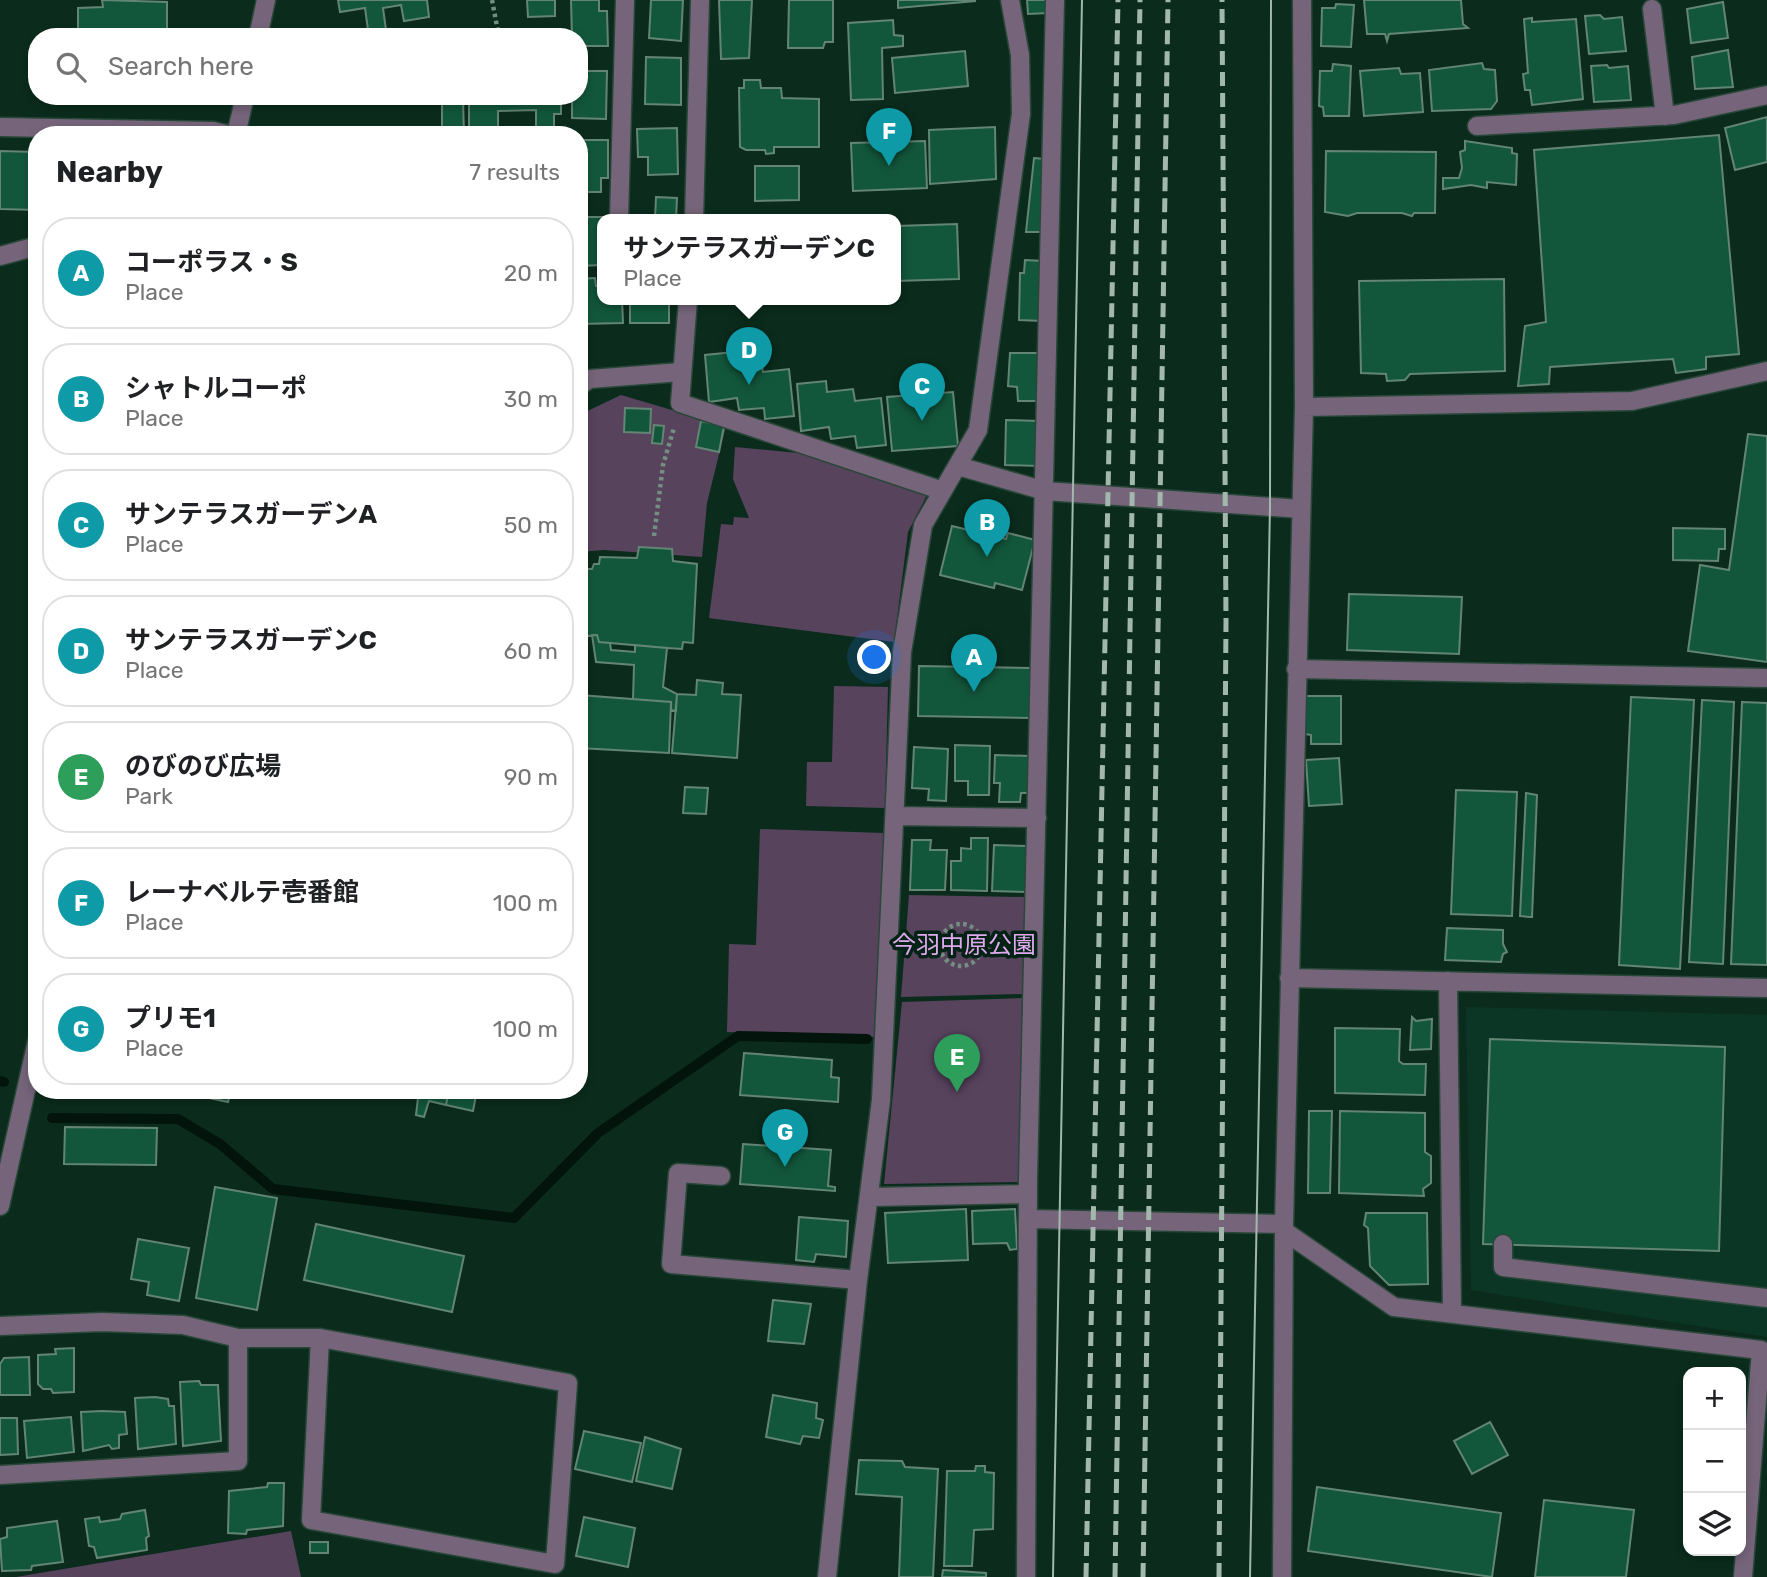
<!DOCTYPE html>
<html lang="en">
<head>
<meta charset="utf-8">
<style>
	:root { --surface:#fff; --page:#f2f2f2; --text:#202124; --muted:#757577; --line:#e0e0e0; --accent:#111827 }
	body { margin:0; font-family:Rubik,"Noto Sans JP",sans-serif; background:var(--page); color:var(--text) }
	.controls { position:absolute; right:21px; bottom:21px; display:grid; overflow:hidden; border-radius:14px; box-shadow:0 4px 10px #0003 }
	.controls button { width:63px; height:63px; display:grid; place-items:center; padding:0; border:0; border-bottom:2px solid var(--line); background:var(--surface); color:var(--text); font:35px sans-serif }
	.you { position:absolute; left:875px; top:658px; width:24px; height:24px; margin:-18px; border:5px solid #fff; border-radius:50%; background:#1a73e8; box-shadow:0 0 0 10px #1a73e833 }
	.badge { display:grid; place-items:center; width:46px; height:46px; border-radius:50%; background:var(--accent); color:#fff; font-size:23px; font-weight:700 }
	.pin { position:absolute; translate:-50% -58px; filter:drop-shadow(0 2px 4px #0008) }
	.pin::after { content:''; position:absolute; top:37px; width:24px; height:21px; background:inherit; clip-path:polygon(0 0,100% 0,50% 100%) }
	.popup { position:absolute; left:597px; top:214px; width:304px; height:91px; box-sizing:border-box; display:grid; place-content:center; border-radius:14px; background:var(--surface); filter:drop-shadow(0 2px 5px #0005); font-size:23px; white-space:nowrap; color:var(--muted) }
	.popup b { font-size:26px; color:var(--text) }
	.popup::after { content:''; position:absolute; left:50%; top:100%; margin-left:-14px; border:14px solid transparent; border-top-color:var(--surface) }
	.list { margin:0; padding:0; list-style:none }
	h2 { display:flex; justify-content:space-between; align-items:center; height:91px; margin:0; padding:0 28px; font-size:30px }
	h2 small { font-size:23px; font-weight:400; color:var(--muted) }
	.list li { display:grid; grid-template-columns:46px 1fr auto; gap:21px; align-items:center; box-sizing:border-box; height:112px; margin:0 14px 14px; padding:0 14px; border:2px solid var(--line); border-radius:28px }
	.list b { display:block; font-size:26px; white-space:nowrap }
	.list p { margin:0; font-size:23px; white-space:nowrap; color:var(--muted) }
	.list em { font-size:23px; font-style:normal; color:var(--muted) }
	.icon { flex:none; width:38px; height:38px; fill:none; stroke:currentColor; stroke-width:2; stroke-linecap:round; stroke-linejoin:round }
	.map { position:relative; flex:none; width:1767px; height:1577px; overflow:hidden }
	.search { position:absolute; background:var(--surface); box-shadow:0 4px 10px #0003; left:28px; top:28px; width:560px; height:77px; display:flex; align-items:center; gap:18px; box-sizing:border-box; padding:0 24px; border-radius:28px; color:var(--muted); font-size:26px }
	.panel { position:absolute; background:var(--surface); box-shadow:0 4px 10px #0003; left:28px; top:126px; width:560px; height:973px; border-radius:28px }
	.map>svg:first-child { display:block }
	.built { fill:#0b3625 }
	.green { fill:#58435d }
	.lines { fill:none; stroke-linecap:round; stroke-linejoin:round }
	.stream { stroke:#02140b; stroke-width:10 }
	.building { fill:#12573b; stroke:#638573; stroke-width:2 }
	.minor-casing { stroke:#294739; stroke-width:21 }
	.path { stroke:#758e82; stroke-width:4.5; stroke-dasharray:3.5 3.5; stroke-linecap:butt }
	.minor { stroke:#76657a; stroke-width:18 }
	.tram { stroke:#a2b8ad; stroke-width:2 }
	.rail { stroke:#a2b8ad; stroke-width:5; stroke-dasharray:14 7; stroke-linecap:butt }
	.labels { text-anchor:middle; stroke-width:7; stroke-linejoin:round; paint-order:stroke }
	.park-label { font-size:24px; fill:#e1a9ed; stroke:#012214 }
</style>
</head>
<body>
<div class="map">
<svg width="1767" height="1577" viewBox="0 0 1767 1577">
	<rect width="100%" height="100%" fill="#0b2c1d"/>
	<!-- built -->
	<path class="built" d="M1466,1007l301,8v322l-296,-47z"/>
	<!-- green -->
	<path class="green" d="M621,395l105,31 -19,77 -5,54 -98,-7 -25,2v-137z
		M735,447l63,6 130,40 -20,39 -14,110 -185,-24 12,-94 12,1 1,-8 15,1 -16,-39z
		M834,686l54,1 -3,121 -79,-2 1,-44h25z
		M760,829l124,4 -7,204 -150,-5 2,-88 27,1z
		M909,895l116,2 -2,97 -122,3z
		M1023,998l-5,184 -134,2 18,-182z
		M291,1531l10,46h-285z"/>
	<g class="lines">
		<!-- stream -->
		<path class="stream" d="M0,1081l4,1
			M52,1118l126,1 42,25 53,45 241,29 84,-85 140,-97 129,3"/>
	</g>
	<!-- building -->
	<path class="building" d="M102,0l65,2v35h-89v-29l25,-1z
		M338,0h89l2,17 -25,4 -3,-16 -18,3 4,29h-18l-4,-29 -25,4z
		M527,0h28v16l-27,1z
		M571,0h28v11h8l1,35h-29v-9h-7z
		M651,0h32l-2,41 -32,-3z
		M719,0h33l-3,58 -28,1z
		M789,0h44v42h-8l-2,6h-35z
		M898,0h77v1l-77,7z
		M1027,0h21v13l-20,1z
		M1364,0h97l2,24 5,4 -79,6 -2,7 -2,-7h-18z
		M1723,2l5,36 -37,5 -4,-34z
		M1336,4l18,1 -3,42 -30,-1 1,-38h13z
		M1600,15l4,4 18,-2 4,34 -37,3 -4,-38z
		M1532,18v4l44,-3 7,80 -51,6 -2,-15h-5l-2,-16 5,-1 -4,-54z
		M893,20l1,15 9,1v10l-21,2 1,51 -32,1 -3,-77z
		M1728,50l5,37 -38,2 -3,-32z
		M965,51l3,35 -73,7 -3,-35z
		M646,57l35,1v47l-36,-1z
		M1482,63l2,6 11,1 2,31 -6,8 -59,2 -3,-41z
		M1333,64l18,2 -2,50h-25l-1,-9 -4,-1 1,-35h12z
		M1607,65l2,3 19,-2 3,34 -37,2 -3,-36z
		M1399,68l2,6 19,-1 3,39 -59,4 -4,-45z
		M579,71h28l-1,48 -34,-1v-22h7z
		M744,80h16l1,8h20l1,10 37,1v48h-45v6l-8,1 -1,-4h-19l-6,-3 -1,-59h5z
		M362,96h53l-53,5z
		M469,96h92v18h-7v21h-18v-25l-38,1v24h-29z
		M442,98h21l1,37h-22z
		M1767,117v45l-32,8 -10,-42z
		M995,127l1,52 -66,5 -1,-54z
		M677,128l1,46 -30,1v-18h-10l-1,-28z
		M1719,135l20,219 -33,3v12l-30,4 -3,-14 -123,8 -1,17 -31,2 7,-60 21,-4 -12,-172z
		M579,140h29v38h-7v14h-22z
		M925,141l2,47 -74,3 -2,-48z
		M1465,141l47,7v5l5,1 -1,31 -29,-3v6l-16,-3 -28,4v-11h16l3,-10 -2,-16 5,-2z
		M0,151l37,1v58l-37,-1z
		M1326,151l110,1 -1,61h-21l-2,3 -10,-3h-45l-9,3 -23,-4z
		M1034,158l11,1 -2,73h-17z
		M755,166h44v34l-44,1z
		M656,197l21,1 -1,21h-21z
		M579,217h28l-5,2v46l-23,1z
		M957,224l2,55 -63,2v-55z
		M1025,260l18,1 -1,60 -23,-1 1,-47h4z
		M595,278l1,8h6v13h20l1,24 -44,1v-45z
		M1504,279l1,92 -95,3 -5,6 -18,1 -1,-7 -25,-1 -2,-92z
		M630,299h39v24h-39z
		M734,352l1,11 26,-3 2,12 26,-3 5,47 -29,3 -1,-11 -25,2 -2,-12 -28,4 -4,-47z
		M1010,353h31l-1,48h-22l-1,-14 -9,-1z
		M826,381l1,11 26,-3 2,12 26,-3 5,47 -29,3 -2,-12 -24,3 -2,-12 -28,4 -4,-47z
		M953,392l5,54 -66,5 -5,-54z
		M625,408l26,1 -1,24 -26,-1z
		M1006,420l34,1 -1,45 -34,-1z
		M701,421l23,5 -5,26 -23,-5z
		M654,425l10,1 -2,18 -10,-1z
		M1748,434l19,2v226l-79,-11 12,-86 29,5z
		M952,526l54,13 2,-6 27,7 -13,50 -27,-7 -1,5 -54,-13z
		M1673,528l52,1v20h-6l-1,12 -45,-1z
		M639,547l33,2 1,12 24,3 -4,79 -10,-1 -1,7 -15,-1 -68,-6 -2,-7 -10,1 -2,7 -6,1v-75h13l2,-5h5l1,-7 37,1z
		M1349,594l113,3 -3,57 -112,-4z
		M592,635h5l2,7 11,1 1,7 24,2v-7l32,3 -4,39 14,7 -1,17 -5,-1v-8l-38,-3 1,-34 -38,-3z
		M919,666l112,2 -1,50 -112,-2z
		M697,680l26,3 -1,11 19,1 -4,63 -65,-5 5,-59 19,1z
		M579,695l92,7 -2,51 -90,-5z
		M1305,696h36v48h-30v-9l-6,-1z
		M1631,697l63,3 -14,269 -61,-4z
		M1702,700l32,2 -11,262 -34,-2z
		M1742,702l25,1v262l-36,-1z
		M955,745l35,1 -1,49h-21v-14h-13z
		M914,747l34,2 -2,52 -18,-1 1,-11 -17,-1z
		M995,755l36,1 -2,37h-8l-1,9h-21l1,-19h-6z
		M1339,758l3,46 -33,2 -3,-46z
		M685,787l23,1 -2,26 -23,-1z
		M1456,790l61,2 -5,124 -61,-2z
		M1526,793l11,2 -5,122h-2l-10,-1z
		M971,838h17l-1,53 -36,-1v-29h10v-13l10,1z
		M912,840h19l-1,10h17l-2,40h-35z
		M994,845l35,1 -2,46 -35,-1z
		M1447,928l56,2v14l4,8 -4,2 -2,8 -56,-2z
		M1412,1017l4,4 16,-2 -1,30 -21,1z
		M1335,1028l65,1 -1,32 4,3h23l-1,31 -90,-2z
		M1490,1039l235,8 -6,204 -236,-7z
		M744,1053l88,7 -1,17 8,1 -1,24 -98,-7z
		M171,1090h60l-3,12z
		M385,1090h64l-3,15 -17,-4 -5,16 -8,-2 2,-17z
		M449,1090h28l-4,21 -27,-6z
		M1309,1111h23l-2,82h-22z
		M1340,1111l85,2v39l6,4v27l-8,6 1,7 -85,-3z
		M65,1127l92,1 -1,37 -92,-1z
		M743,1144l88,6 -3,36 7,1v4l-95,-7z
		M215,1187l62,11 -20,112 -61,-12z
		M966,1209l2,51 -80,3 -3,-50z
		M1015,1209l2,40 -7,1 -3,-7 -34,1 -1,-33z
		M1366,1213h61l1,71 -39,1 -19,-19 -2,-38 -4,-3z
		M799,1217l49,4 -2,36 -30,-3 -2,8 -18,-2z
		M316,1224l148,32 -12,56 -148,-32z
		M138,1239l51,9 -10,53 -32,-6 2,-13 -18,-3z
		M773,1300l38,4 -7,40 -36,-3z
		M74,1348v44l-21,1 -2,-4h-8l-5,-5v-29l18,-1 -1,-5z
		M29,1357l1,38h-30v-31l4,-6z
		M199,1381l2,4h17l3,56 -38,5 -3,-64z
		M773,1395l44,8 -1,15 7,2 -4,18 -16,-2 -3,8 -34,-7z
		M155,1397l13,2 1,7h5l2,38 -38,5 -3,-51z
		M102,1411l23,1 2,22 -8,1v13l-7,1 -3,-4 -26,6 -2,-39z
		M71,1417l3,35 -47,6 -3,-37z
		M0,1418h17l1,36 -18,1z
		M1490,1422l18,33 -36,19 -18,-33z
		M584,1431l57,12 -9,39 -57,-13z
		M645,1437l36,12 -9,40 -36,-8z
		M859,1460l43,1 3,6 33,2 -5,108h-34l3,-80 -46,-3z
		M976,1466h9v6l9,1 -1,56 -19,1 -2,36h-28l3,-95h28z
		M268,1483h16l-1,43 -36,4 -1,4 -18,-1 1,-42 38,-4z
		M1317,1487l184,26 -9,64 -184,-26z
		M1544,1500l90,10 -8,67h-91z
		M145,1510l4,26 -3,2 1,12 -50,8 -3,-11 -5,-1 -4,-27 14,-2 1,5 20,-3 2,-5z
		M584,1517l51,11 -7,39 -52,-11z
		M57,1521l6,41 -31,4 -1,4 -29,1 -2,-32 7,-2v-9z
		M310,1542h18v11h-18z
		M943,1570l43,3v4h-44z"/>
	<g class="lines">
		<defs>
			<path id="minor" d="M1652,9l13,107
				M258,37l8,-37
				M1477,126l197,-11 93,-20
				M0,127l213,4 16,4
				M236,135l9,-39
				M619,219l6,-219
				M694,219l6,-219
				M0,256l37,-10
				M688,299l-8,104 263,88
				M579,386l11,-7 91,-7
				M1304,407l328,-6 135,-30
				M958,466l87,25 256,18
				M1296,669l471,9
				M895,816l142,2
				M1289,978l478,10
				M1448,981l4,332
				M721,1176l-43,-3 -7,91 187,16
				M870,1197l158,-3
				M0,1206l37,-165
				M1028,1219l256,5
				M1284,1231l110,76 367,43 -18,227
				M1503,1244v23l264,31
				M0,1326l102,-4 81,3 55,13v123l-238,14
				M238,1338h82l248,45 -13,181 -244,-44 9,-182
				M827,1577l31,-297 23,-180 21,-448 21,-127 55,-95 43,-316 -1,-59 -10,-55
				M1026,1577l2,-398 27,-1179
				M1282,1577l2,-353 20,-817 -2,-407"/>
		</defs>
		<!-- minor casing -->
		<use href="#minor" class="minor-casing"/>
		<!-- path -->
		<path class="path" d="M492,0l7,37
			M654,536l9,-71 11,-37
			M940 945a21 21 0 1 1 42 0a21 21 0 1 1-42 0Z
			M914,942l26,1
			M982,945h26"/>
		<!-- minor -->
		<use href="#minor" class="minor"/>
		<!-- tram -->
		<path class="tram" d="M1053,1577l29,-1577
			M1250,1577l20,-1071 1,-506"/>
		<!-- rail -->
		<path class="rail" d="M1086,1577l32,-1577
			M1115,1577l25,-1577
			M1143,1577l25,-1577
			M1219,1577l7,-956 -4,-621"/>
	</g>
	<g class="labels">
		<!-- park labels -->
		<g class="park-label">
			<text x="964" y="953">今羽中原公園</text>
		</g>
	</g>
</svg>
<div class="controls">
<button>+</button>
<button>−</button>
<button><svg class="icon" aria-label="layers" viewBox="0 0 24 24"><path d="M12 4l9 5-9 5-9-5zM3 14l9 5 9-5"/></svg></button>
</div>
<div class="you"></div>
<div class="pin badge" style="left:974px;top:692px;background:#0f9aa8">A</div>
<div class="pin badge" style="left:987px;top:557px;background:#0f9aa8">B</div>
<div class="pin badge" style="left:922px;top:421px;background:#0f9aa8">C</div>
<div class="pin badge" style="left:749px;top:385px;background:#0f9aa8">D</div>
<div class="popup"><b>サンテラスガーデンC</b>Place</div>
<div class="pin badge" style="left:957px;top:1092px;background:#2e9e5b">E</div>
<div class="pin badge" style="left:889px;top:166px;background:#0f9aa8">F</div>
<div class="pin badge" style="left:785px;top:1167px;background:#0f9aa8">G</div>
<div class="search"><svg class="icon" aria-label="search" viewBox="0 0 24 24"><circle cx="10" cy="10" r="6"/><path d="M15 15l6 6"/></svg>Search here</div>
<section class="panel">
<h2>Nearby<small>7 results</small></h2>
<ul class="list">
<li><span class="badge" style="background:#0f9aa8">A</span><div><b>コーポラス・S</b><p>Place</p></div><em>20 m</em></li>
<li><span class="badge" style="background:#0f9aa8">B</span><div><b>シャトルコーポ</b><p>Place</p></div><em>30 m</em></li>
<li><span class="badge" style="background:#0f9aa8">C</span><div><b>サンテラスガーデンA</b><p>Place</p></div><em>50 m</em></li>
<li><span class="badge" style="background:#0f9aa8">D</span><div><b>サンテラスガーデンC</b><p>Place</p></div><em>60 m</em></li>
<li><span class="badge" style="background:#2e9e5b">E</span><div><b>のびのび広場</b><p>Park</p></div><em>90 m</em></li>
<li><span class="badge" style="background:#0f9aa8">F</span><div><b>レーナベルテ壱番館</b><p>Place</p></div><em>100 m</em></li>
<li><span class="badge" style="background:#0f9aa8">G</span><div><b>プリモ1</b><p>Place</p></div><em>100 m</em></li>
</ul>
</section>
</div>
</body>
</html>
